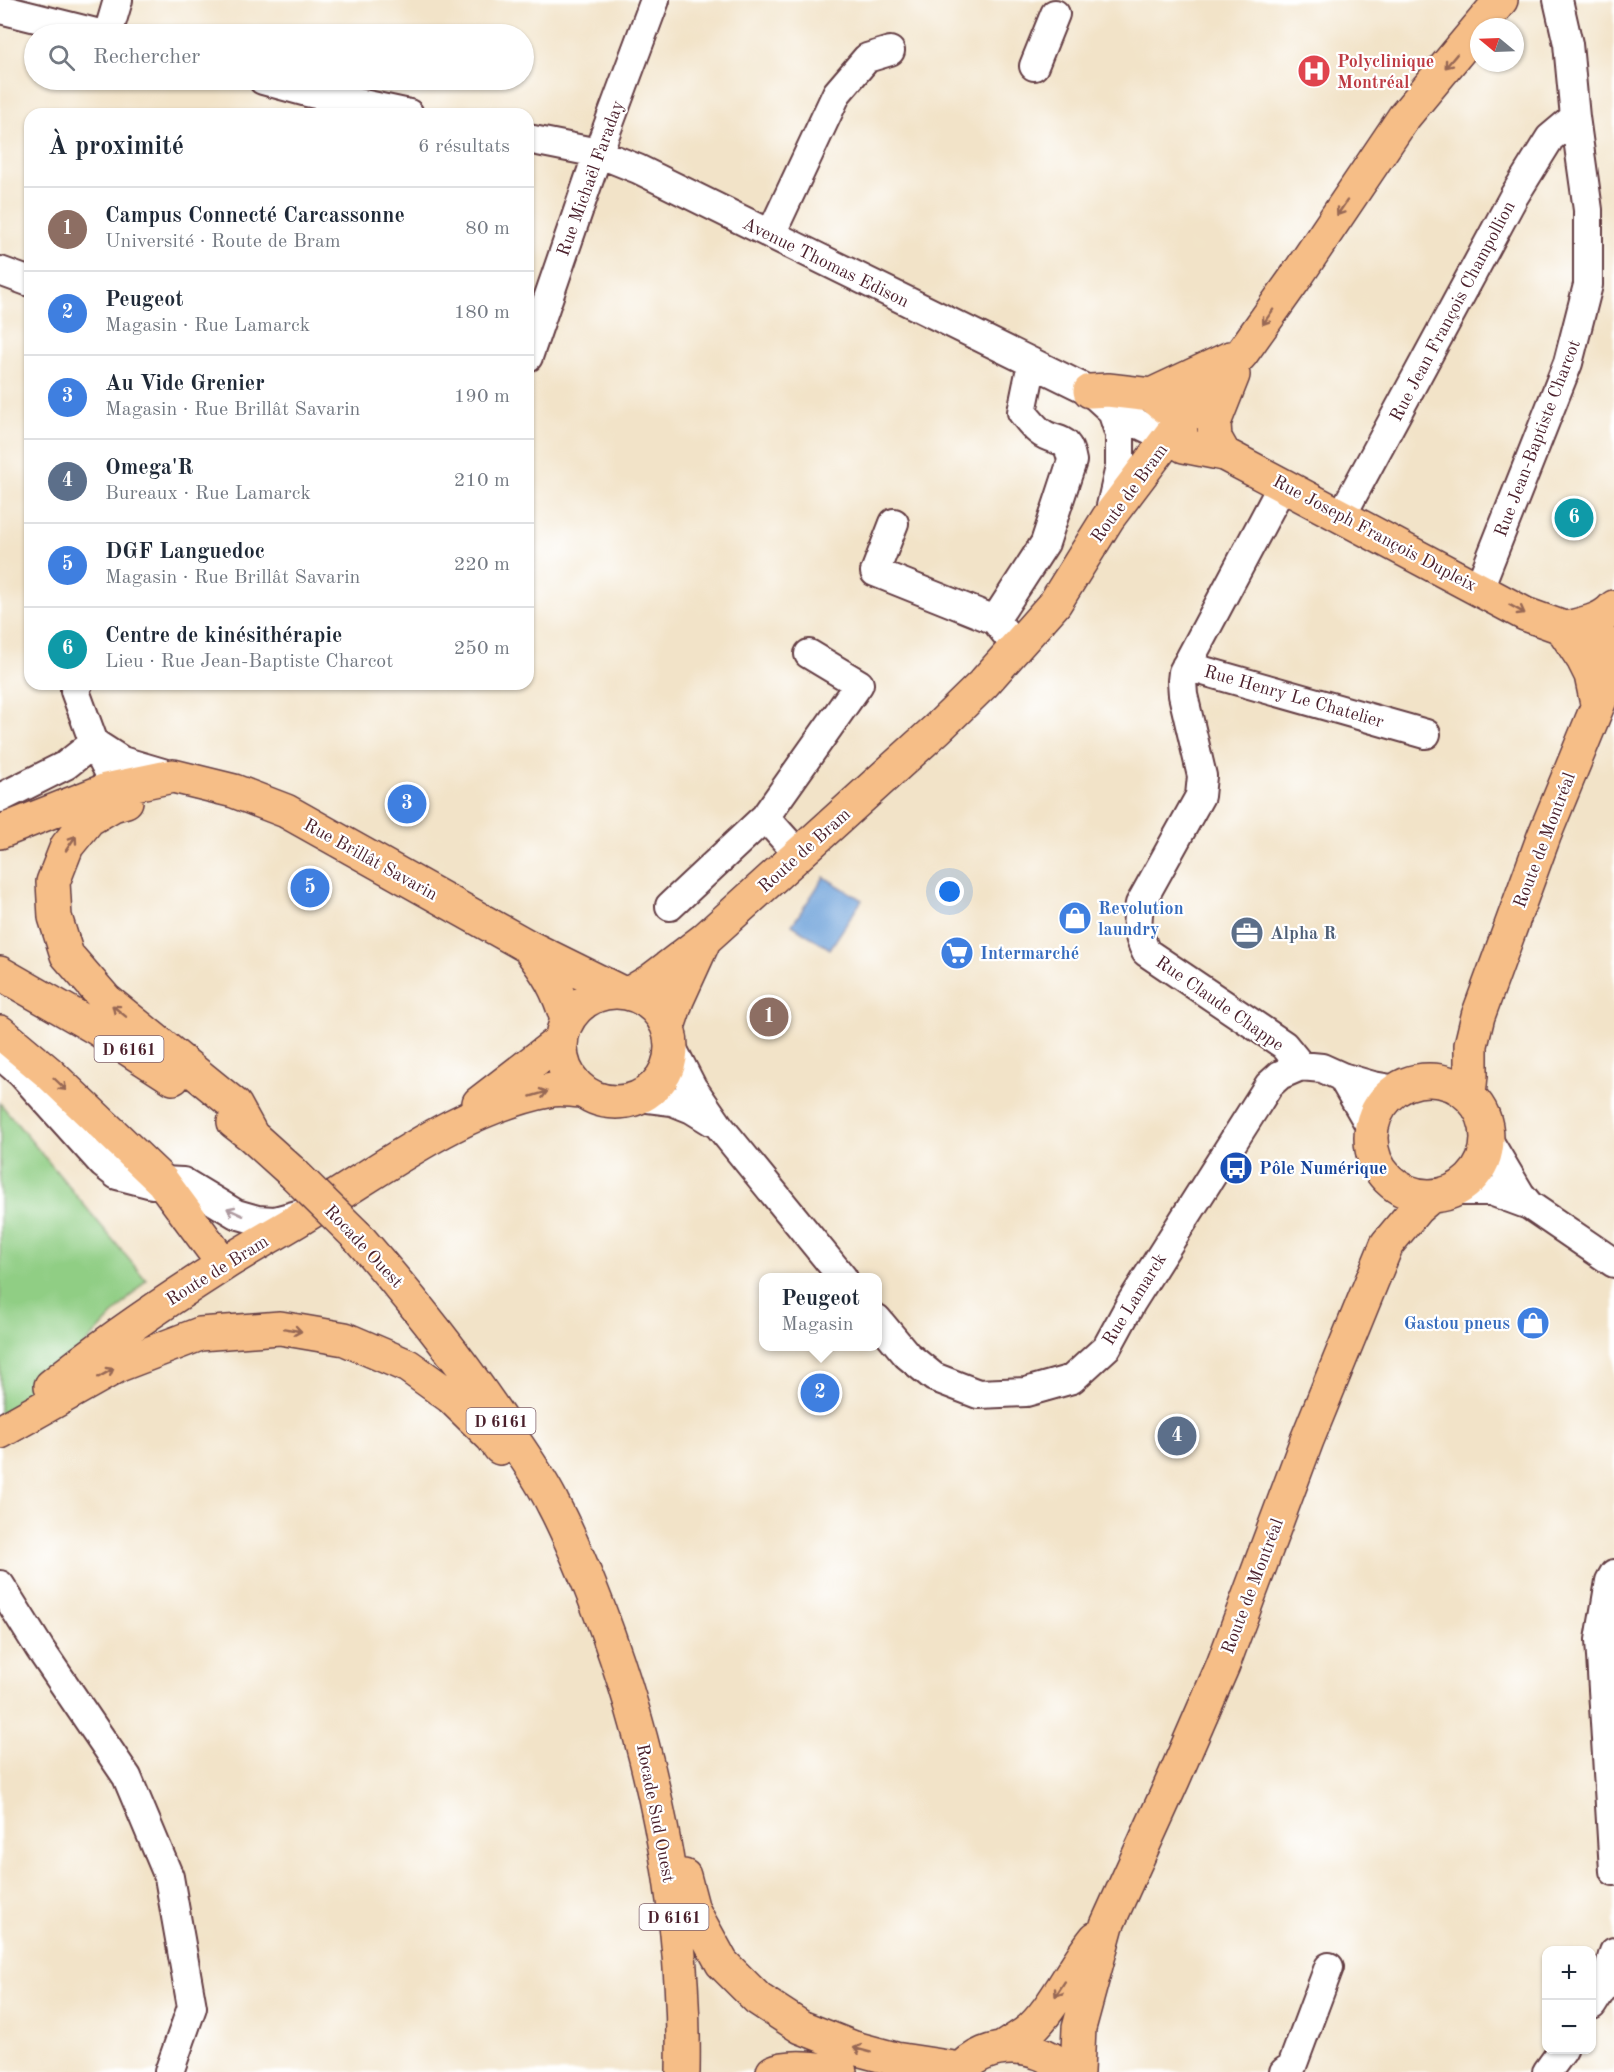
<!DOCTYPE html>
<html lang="fr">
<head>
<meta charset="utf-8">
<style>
	:root { --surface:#fff; --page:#f2f2f3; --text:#1f2937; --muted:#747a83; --line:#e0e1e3; --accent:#b5179e }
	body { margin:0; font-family:"Old Standard TT",serif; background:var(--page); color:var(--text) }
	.controls { position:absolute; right:18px; bottom:18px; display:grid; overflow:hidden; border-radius:12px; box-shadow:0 2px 4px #0004 }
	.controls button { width:54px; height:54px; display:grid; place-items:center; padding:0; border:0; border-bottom:2px solid var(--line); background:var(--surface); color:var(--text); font:30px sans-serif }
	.compass { position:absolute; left:1470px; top:18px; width:54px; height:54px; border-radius:50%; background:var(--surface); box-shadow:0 2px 4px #0004; rotate:289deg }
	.you { position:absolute; left:950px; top:892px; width:21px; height:21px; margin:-15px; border:4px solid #fff; border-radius:50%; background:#1a73e8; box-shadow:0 0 0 9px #1a73e833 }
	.badge { display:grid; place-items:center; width:39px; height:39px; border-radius:50%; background:var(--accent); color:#fff; font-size:20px; font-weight:700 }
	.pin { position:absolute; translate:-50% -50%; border:3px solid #fff; box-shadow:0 2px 6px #0006 }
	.popup { position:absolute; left:759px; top:1273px; width:123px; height:78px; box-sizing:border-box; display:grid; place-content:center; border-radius:12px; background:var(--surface); filter:drop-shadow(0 2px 4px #0005); font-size:20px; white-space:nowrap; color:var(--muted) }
	.popup b { font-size:22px; color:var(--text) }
	.popup::after { content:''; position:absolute; left:50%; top:100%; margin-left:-12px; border:12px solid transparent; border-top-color:var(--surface) }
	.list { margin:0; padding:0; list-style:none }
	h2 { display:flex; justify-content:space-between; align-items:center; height:78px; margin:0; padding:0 24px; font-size:26px }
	h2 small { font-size:20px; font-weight:400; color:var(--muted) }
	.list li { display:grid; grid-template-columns:39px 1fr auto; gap:18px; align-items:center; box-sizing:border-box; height:84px; padding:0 24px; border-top:2px solid var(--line) }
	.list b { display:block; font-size:22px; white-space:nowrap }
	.list p { margin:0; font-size:20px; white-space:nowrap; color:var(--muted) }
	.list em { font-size:20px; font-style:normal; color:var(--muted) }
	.icon { flex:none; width:33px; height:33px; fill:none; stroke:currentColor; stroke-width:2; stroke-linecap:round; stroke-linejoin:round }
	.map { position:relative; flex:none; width:1614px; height:2072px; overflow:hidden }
	.search { position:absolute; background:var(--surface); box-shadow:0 2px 4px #0004; left:24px; top:24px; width:510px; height:66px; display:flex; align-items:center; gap:15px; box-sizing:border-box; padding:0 21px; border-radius:33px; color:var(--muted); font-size:22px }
	.panel { position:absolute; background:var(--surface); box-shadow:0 2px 4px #0004; left:24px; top:108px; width:510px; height:582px; border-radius:18px }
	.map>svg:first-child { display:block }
	.green { fill:#90ce84; stroke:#6d7658; stroke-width:1.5 }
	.water { fill:#6da1d9; stroke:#5c6082; stroke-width:1.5 }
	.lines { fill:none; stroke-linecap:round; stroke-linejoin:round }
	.minor-casing { stroke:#633c43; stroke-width:32 }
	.major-casing { stroke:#633c43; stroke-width:36 }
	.minor { stroke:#fff; stroke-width:28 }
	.major { stroke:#f6be87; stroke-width:33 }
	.major-bridge-casing { stroke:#633c43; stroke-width:36; stroke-linecap:butt }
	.major-bridge { stroke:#f6be87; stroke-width:33 }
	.oneway { stroke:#976754 }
	.oneway2 { stroke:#ae9aa0 }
	.labels { text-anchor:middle; stroke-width:4.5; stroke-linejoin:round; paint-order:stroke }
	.shield { fill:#fff; stroke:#80626b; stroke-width:1.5 }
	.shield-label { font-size:16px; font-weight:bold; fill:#4a1f2b }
	.health-label { font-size:18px; font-weight:bold; fill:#be3a42; stroke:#fff; text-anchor:start }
	.street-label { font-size:18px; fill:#4a1f2b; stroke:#fff }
	.shop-label { font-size:18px; font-weight:bold; fill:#366cbe; stroke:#fff; text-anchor:start }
	.service-label { font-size:18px; font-weight:bold; fill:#4e5e75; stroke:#fff; text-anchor:start }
	.transit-label { font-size:18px; font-weight:bold; fill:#164399; stroke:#fff; text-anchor:start }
</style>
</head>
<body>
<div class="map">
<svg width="1614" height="2072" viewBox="0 0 1614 2072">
	<rect width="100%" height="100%" fill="#fff"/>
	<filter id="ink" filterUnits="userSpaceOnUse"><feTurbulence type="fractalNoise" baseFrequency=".0167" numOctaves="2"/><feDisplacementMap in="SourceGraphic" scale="12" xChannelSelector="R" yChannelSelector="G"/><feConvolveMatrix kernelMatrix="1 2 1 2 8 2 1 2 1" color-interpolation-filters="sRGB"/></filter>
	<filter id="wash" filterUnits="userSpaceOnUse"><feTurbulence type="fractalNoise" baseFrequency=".008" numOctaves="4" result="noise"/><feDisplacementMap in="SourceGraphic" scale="24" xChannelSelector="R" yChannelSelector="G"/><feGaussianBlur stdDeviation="1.35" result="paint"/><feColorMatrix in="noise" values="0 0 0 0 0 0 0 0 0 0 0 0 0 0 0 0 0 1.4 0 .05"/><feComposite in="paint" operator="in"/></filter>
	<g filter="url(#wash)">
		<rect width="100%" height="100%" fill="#f2e3c8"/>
		<!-- green -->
		<path class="green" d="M0,1103l146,177 -146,155z"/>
		<!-- water -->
		<path class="water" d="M824,877l38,23 -32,49 -38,-24z"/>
	</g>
	<g filter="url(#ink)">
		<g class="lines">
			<defs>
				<path id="minor" d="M0,9l100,25
					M108,34l10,-34
					M1034,66l21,-52
					M263,80l44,12 102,22
					M528,139l70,14 40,16 452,222 22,20 72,35
					M771,234l66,-141 30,-35 23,-7
					M0,271l30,11
					M528,357l70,-204 57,-153
					M1283,484l-100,188 -1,9 1,14 19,81 -2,20 -60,108c-5,18 -2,31 6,48l138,93 17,21 21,2 20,9 31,9 23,4
					M1109,515l11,-48v-32l-8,-24
					M1342,515l172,-319 36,-58 25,-21
					M894,523l-19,49 120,48
					M1479,588l89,-225 20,-78v-75l-13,-93 -7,-73 -10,-44
					M1016,646l-21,-26 50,-77 27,-82c-5,-29 -16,-16 -33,-30 -7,-6 -12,-13 -17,-19l10,-49
					M1186,666l240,68
					M78,684l-3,7 19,52 16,31 -4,16
					M94,743l28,18 51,15
					M0,798l66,-33 28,-22
					M765,817l94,-133 -50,-30
					M670,906l95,-89 33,37
					M671,1046l21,41 27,39 124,152
					M0,1055l22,19 81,90 14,11 35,9 10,-3 21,1 53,32 21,6 18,1 26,-7
					M1342,1077l30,52
					M640,1097l32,4 20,8 21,13
					M1488,1140l32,54 9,11 85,58
					M1454,1191h37l38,14
					M877,1319l30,36 27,22 44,17 48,-2 46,-13 35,-32 24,-44 138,-218 11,-10 21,-9
					M1614,1574l-4,7 -10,59 14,231
					M0,1585l40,64 87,128 42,100 23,130 -23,65
					M1592,2005l12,-19 10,-34
					M1284,2072l8,-6 37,-99
					M1547,2072l16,-22"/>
				<path id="major" d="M1090,391l18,-1 43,5 20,16 8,13 4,19
					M1151,395l79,-37
					M1184,446l40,8 301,160 89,32
					M1224,454l-9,-16 -1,-15 19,-48
					M1563,629l20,30 8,16 6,29
					M1563,629c18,-5 38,-7 51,-22
					M126,801l-13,4 -24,14 -22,27 -14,36 2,35 12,38 39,45 129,105 17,31
					M0,832l106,-42 67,-14 61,15 52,20 241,135 91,45
					M528,947c20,26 30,42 39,73
					M0,973l96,55 77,50
					M561 1047a55 55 0 1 1 110 0a55 55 0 1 1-110 0Z
					M630,993l20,-12 55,-42 233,-211 45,-44 72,-81 53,-85 71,-94 63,-71 52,-73 110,-163 97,-117
					M668,1027l9,-27 26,-57
					M0,1032l49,41 113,108 54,73 5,12
					M1371 1138a58 58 0 1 1 116 0a58 58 0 1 1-116 0Z
					M1469,1095l2,-20v-30l7,-29 66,-180 70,-170
					M479,1103l82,-63
					M234,1122l18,14 40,36
					M357,1236c56,64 105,125 152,197 15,23 32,46 44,71 14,26 25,53 36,80 62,154 97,322 94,488
					M51,1386c54,-44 112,-83 170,-120 29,-19 60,-35 90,-54 76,-46 151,-105 241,-122 10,-2 21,1 31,1
					M0,1432l119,-67 81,-31 80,-6 65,11 63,27 43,31 41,40 8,11
					M684,1876l9,34 29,53 36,36 43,28 53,21 41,11 66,10
					M1003,2048c7,-5 16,-10 23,-15 27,-21 47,-68 70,-95
					M773,2072c16,-8 49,-3 67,0
					M959,2072c29,-34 80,-30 109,0
					M1077,2072l2,-44 28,-103 66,-145 50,-115 84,-225 80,-196 30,-36 14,-12"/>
			</defs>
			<!-- minor casing -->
			<use href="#minor" class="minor-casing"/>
			<!-- major casing -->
			<use href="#major" class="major-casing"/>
			<!-- minor -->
			<use href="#minor" class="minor"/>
			<!-- major -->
			<use href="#major" class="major"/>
			<defs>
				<path id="major-bridge" d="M292,1172l65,64"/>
			</defs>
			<!-- major-bridge casing -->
			<use href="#major-bridge" class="major-bridge-casing"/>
			<!-- major-bridge -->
			<use href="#major-bridge" class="major-bridge"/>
		</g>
		<!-- one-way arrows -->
		<defs><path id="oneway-shaft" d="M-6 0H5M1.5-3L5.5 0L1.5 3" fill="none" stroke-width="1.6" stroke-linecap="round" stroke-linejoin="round" transform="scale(1.5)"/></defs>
		<g class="oneway">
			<use href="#oneway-shaft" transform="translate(1451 61) rotate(130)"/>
			<use href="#oneway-shaft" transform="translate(1342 208) rotate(124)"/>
			<use href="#oneway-shaft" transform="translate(1268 317) rotate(125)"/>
			<use href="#oneway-shaft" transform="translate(1517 609) rotate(29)"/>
			<use href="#oneway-shaft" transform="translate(71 843) rotate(-56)"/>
			<use href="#oneway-shaft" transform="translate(119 1011) rotate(-141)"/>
			<use href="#oneway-shaft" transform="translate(60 1084) rotate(44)"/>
			<use href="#oneway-shaft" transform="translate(539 1094) rotate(-16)"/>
			<use href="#oneway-shaft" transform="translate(293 1330) rotate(10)"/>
			<use href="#oneway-shaft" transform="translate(106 1373) rotate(-29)"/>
			<use href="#oneway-shaft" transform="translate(1060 1989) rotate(123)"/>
			<use href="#oneway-shaft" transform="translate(862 2050) rotate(-165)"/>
		</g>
		<use class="oneway2" href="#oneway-shaft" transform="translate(235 1212) rotate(-155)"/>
	</g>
	<!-- icons -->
	<defs>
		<symbol id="hospital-disc" viewBox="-11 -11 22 22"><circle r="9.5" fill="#e0444e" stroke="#fff"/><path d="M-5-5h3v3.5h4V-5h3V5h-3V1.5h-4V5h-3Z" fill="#fff"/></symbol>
		<symbol id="shop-disc" viewBox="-11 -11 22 22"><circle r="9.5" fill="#3f7fe0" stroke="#fff"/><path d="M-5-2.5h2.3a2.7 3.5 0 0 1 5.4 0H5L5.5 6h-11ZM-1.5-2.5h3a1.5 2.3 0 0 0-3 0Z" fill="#fff"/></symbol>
		<symbol id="office-disc" viewBox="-11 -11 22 22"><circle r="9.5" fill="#5c6f8a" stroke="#fff"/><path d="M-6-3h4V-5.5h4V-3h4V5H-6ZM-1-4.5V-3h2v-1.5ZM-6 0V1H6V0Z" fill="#fff"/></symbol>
		<symbol id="supermarket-disc" viewBox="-11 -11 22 22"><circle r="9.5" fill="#3f7fe0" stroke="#fff"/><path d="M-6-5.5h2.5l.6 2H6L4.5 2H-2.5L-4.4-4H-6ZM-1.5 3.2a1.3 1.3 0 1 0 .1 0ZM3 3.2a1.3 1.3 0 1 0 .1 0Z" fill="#fff"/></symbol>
		<symbol id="bus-disc" viewBox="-11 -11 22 22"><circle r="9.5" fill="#1a4fb4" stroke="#fff"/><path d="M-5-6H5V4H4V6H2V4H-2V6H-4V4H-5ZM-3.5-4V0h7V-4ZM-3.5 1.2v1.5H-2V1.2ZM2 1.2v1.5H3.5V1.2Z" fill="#fff"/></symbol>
	</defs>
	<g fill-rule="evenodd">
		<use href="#hospital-disc" x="1295" y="52" width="38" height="38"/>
		<use href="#shop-disc" x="1056" y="899" width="38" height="38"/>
		<use href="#office-disc" x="1228" y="914" width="38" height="38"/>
		<use href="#supermarket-disc" x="938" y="934" width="38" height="38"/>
		<use href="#bus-disc" x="1217" y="1149" width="38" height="38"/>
		<use href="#shop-disc" x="1514" y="1304" width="38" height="38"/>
	</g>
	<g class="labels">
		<!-- shield labels -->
		<g class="shield">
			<rect x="94.5" y="1036" width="69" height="26" rx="4.5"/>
			<rect x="466.5" y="1408" width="69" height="26" rx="4.5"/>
			<rect x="639.5" y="1904" width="69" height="26" rx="4.5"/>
		</g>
		<g class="shield-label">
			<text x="129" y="1055">D 6161</text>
			<text x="501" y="1427">D 6161</text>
			<text x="674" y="1923">D 6161</text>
		</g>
		<!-- health labels -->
		<g class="health-label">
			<text x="1337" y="67">Polyclinique<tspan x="1337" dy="21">Montréal</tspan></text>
		</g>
		<!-- street labels -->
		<g class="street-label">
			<text transform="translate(590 178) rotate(-70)" y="6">Rue Michaël Faraday</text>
			<text transform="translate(826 262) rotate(26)" y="6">Avenue Thomas Edison</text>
			<text transform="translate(1452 311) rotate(-62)" y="6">Rue Jean François Champollion</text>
			<text transform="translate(1537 438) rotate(-69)" y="6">Rue Jean-Baptiste Charcot</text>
			<text transform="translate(1129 493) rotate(-54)" y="6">Route de Bram</text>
			<text transform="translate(1375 533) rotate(28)" y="6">Rue Joseph François Dupleix</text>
			<text transform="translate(1294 696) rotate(16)" y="6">Rue Henry Le Chatelier</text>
			<text transform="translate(1544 840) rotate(-69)" y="6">Route de Montréal</text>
			<text transform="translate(804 850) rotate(-42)" y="6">Route de Bram</text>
			<text transform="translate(371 859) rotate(29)" y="6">Rue Brillât Savarin</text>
			<text transform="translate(1220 1003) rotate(35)" y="6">Rue Claude Chappe</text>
			<text transform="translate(364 1246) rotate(47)" y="6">Rocade Ouest</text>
			<text transform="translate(217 1270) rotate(-32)" y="6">Route de Bram</text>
			<text transform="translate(1134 1299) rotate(-58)" y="6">Rue Lamarck</text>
			<text transform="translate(1252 1586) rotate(-69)" y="6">Route de Montréal</text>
			<text transform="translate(656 1813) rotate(79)" y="6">Rocade Sud Ouest</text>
		</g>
		<!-- shop labels -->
		<g class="shop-label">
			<text x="1098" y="914">Revolution<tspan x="1098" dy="21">laundry</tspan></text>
			<text x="980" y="959">Intermarché</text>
			<text x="1510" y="1329" text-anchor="end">Gastou pneus</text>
		</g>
		<!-- service labels -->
		<g class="service-label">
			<text x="1270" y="939">Alpha R</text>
		</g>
		<!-- transit labels -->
		<g class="transit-label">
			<text x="1259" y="1174">Pôle Numérique</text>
		</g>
	</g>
</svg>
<div class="controls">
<button>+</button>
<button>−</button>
</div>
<svg class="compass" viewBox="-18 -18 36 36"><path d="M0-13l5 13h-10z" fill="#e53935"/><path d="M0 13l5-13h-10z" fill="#747a83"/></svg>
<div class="you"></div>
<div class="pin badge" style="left:769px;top:1017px;background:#8d6e63">1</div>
<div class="pin badge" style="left:820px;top:1393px;background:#3f7fe0">2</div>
<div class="popup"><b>Peugeot</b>Magasin</div>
<div class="pin badge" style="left:407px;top:804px;background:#3f7fe0">3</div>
<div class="pin badge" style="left:1177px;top:1436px;background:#5c6f8a">4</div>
<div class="pin badge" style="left:310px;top:888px;background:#3f7fe0">5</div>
<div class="pin badge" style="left:1574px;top:518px;background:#0f9aa8">6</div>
<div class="search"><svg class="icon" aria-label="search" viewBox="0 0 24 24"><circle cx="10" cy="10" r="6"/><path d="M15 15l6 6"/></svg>Rechercher</div>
<section class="panel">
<h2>À proximité<small>6 résultats</small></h2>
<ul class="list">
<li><span class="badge" style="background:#8d6e63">1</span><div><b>Campus Connecté Carcassonne</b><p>Université · Route de Bram</p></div><em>80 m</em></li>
<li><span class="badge" style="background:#3f7fe0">2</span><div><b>Peugeot</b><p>Magasin · Rue Lamarck</p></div><em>180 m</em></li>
<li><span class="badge" style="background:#3f7fe0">3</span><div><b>Au Vide Grenier</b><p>Magasin · Rue Brillât Savarin</p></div><em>190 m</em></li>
<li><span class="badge" style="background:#5c6f8a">4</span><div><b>Omega'R</b><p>Bureaux · Rue Lamarck</p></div><em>210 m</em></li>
<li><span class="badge" style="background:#3f7fe0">5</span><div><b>DGF Languedoc</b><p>Magasin · Rue Brillât Savarin</p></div><em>220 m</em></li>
<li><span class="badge" style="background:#0f9aa8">6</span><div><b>Centre de kinésithérapie</b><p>Lieu · Rue Jean-Baptiste Charcot</p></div><em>250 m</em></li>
</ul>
</section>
</div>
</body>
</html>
